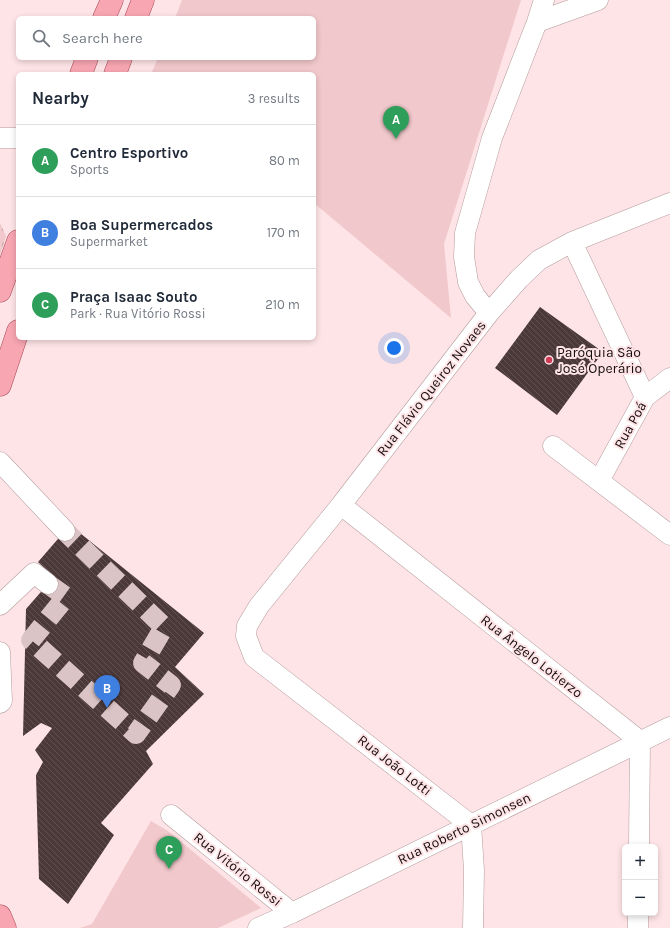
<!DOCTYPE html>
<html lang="en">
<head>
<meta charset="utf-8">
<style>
	:root { --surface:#fff; --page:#f6f6f7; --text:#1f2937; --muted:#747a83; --line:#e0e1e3; --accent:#cd3d59 }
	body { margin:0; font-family:Karla,sans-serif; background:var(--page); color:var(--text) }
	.controls { position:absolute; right:12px; bottom:12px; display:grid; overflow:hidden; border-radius:6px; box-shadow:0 2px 6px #0003 }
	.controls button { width:36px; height:36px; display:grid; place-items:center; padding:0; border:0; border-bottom:1px solid var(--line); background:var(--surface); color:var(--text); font:20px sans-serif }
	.you { position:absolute; left:394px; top:348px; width:14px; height:14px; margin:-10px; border:3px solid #fff; border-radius:50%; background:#1a73e8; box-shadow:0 0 0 6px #1a73e833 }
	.badge { display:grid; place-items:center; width:26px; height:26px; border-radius:50%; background:var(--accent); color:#fff; font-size:13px; font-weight:700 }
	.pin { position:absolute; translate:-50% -33px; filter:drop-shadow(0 1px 2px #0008) }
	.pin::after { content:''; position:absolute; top:21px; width:14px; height:12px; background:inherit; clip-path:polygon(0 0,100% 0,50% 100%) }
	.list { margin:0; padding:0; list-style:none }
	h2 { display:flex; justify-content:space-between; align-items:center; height:52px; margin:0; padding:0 16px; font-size:17px }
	h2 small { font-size:13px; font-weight:400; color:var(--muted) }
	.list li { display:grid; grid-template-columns:26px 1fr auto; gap:12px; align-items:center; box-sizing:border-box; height:72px; padding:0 16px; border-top:1px solid var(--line) }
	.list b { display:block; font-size:15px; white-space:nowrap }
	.list p { margin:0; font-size:13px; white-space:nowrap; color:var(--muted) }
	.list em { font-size:13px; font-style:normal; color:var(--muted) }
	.icon { flex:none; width:22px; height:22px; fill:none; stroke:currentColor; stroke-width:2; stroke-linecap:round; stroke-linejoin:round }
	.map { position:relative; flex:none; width:670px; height:928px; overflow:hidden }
	.search { position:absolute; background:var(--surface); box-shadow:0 2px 6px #0003; left:16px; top:16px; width:300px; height:44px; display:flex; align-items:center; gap:10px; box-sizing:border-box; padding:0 14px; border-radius:6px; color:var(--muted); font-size:15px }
	.panel { position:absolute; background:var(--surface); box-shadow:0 2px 6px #0003; left:16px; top:72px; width:300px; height:268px; border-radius:6px }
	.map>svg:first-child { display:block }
	.green { fill:#f1c8cb }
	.cemetery { fill:url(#cemetery-stones) }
	.building { fill:url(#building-back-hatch) }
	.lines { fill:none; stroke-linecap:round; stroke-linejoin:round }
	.minor-tunnel { stroke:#dbc4c6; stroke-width:20; stroke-dasharray:20 10; stroke-linecap:butt }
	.minor-casing { stroke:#b39b9d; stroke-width:21 }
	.major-casing { stroke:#a64a57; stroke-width:23 }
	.minor { stroke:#fff; stroke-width:20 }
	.major { stroke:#f8a6b2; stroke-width:22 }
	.poi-dot { fill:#cd3d59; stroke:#fee4e6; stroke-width:1.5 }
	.labels { text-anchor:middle; stroke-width:4; stroke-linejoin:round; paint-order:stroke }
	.poi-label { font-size:14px; fill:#160e0f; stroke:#fee4e6; text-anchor:start }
	.street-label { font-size:14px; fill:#160e0f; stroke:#fee4e6 }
</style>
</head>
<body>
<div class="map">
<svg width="670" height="928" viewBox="0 0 670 928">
	<defs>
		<pattern id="cemetery-stones" width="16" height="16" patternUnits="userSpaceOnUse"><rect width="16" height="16" fill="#f1c8cb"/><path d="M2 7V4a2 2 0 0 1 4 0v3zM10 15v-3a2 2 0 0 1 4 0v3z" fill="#ceabad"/></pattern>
		<pattern id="building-back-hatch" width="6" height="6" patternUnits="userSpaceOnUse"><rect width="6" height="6" fill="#4b3839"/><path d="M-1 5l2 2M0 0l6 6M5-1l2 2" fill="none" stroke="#615152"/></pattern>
	</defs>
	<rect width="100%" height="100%" fill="#fee4e6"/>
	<!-- green -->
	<path class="green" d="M182,0h339l-77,244 7,74 -137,-115v-129h-163l7,-16h156v-40h-139z
		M151,821l17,10 93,77 -43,20h-138l12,-4z"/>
	<!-- cemetery -->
	<path class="cemetery" d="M0,223l6,13 -6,19z"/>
	<!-- building -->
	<path class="building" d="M540,307l63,45 -46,63 -62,-47z
		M70,525l134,108 -29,34 29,27 -58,57 7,13 -52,59 13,12 -46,69 -29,-25 -3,-104 7,-13 -8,-12 17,-22 -11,-5 -18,13 3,-127 28,-32 -16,-15z"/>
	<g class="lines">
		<!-- minor-tunnel -->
		<path class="minor-tunnel" d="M48,584l18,13 -35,43 105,94 35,-49 -28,-22 21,-36 -99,-96"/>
		<defs>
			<path id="minor" d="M537,22l61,-22
				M0,138h18
				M572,242l73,155
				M489,313l-14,-17 -7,-14 -4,-25 1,-24 27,-95 45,-116 7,-22
				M553,446l117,89
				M0,462l65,69
				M599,481l46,-84 25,-19
				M341,505l299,236 -1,106
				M0,605l34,-32 14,11
				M0,652l2,49 -2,2
				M171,815l121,98
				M258,928l34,-15 378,-186
				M473,928l1,-58 -3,-45 -217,-168 -8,-21 1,-10 12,-20 82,-101 148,-192 30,-34 20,-19 33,-18 98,-39
				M638,928v-15"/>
			<path id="major" d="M104,18l8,-18
				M136,18l7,-18
				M81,74l6,-16
				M115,74l6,-16
				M0,291l18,-50
				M0,385l18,-54
				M0,916l5,12"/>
		</defs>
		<!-- minor casing -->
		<use href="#minor" class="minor-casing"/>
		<!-- major casing -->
		<use href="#major" class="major-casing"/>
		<!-- minor -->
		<use href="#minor" class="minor"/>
		<!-- major -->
		<use href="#major" class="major"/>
	</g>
	<!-- markers -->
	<circle class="poi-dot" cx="549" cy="360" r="4"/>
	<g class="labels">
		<!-- poi labels -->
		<g class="poi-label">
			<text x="557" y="357">Paróquia São<tspan x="557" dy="16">José Operário</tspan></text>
		</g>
		<!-- street labels -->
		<g class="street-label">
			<text transform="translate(431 388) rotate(-52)" y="5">Rua Flávio Queiroz Novaes</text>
			<text transform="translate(630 425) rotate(-61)" y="5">Rua Poá</text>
			<text transform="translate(532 656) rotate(38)" y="5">Rua Ângelo Lotierzo</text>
			<text transform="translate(395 765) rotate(38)" y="5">Rua João Lotti</text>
			<text transform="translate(464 828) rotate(-26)" y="5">Rua Roberto Simonsen</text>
			<text transform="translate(238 869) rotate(39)" y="5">Rua Vitório Rossi</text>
		</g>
	</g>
</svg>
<div class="controls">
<button>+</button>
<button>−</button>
</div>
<div class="you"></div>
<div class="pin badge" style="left:396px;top:139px;background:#2e9e5b">A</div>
<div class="pin badge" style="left:107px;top:708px;background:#3f7fe0">B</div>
<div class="pin badge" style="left:169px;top:869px;background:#2e9e5b">C</div>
<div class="search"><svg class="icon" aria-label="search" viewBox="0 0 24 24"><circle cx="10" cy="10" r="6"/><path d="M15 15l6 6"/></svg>Search here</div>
<section class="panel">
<h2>Nearby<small>3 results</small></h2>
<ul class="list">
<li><span class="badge" style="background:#2e9e5b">A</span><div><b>Centro Esportivo</b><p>Sports</p></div><em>80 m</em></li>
<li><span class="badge" style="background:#3f7fe0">B</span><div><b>Boa Supermercados</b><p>Supermarket</p></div><em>170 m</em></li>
<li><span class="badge" style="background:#2e9e5b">C</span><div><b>Praça Isaac Souto</b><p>Park · Rua Vitório Rossi</p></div><em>210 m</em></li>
</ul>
</section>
</div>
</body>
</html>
